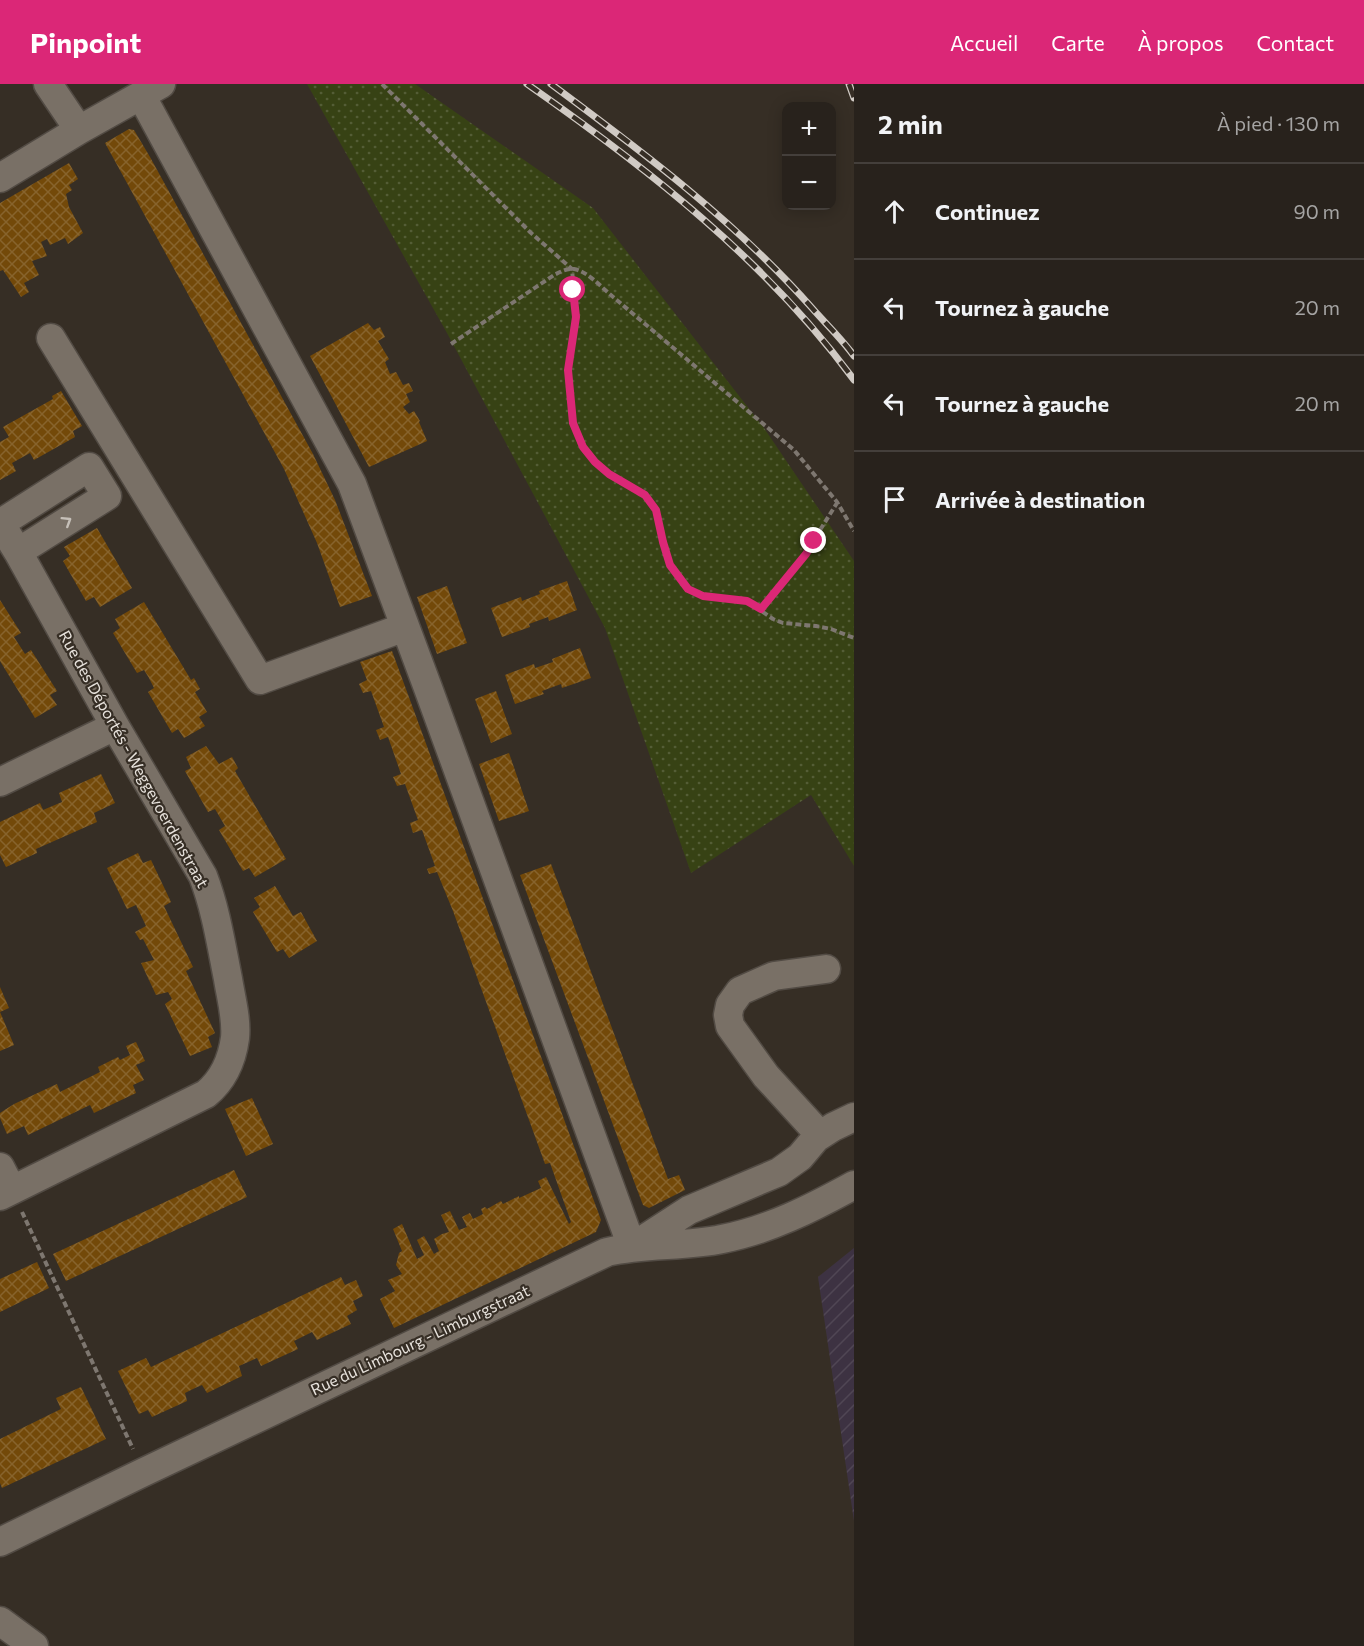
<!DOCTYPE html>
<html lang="fr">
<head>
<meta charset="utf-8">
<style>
	:root { --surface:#28221c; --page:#342f29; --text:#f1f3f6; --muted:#a5a4a3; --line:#443f3b; --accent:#db2777 }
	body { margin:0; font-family:Commissioner,sans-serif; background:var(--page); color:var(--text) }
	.controls { position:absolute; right:18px; top:18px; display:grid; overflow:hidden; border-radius:12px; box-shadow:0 3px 15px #0003 }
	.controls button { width:54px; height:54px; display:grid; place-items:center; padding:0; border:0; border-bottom:2px solid var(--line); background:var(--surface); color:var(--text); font:30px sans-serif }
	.stop { position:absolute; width:18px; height:18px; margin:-14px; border:4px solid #db2777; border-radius:50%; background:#fff }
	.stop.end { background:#db2777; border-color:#fff; box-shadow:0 2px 6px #0008 }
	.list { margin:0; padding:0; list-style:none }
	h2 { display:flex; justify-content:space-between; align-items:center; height:78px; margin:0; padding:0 24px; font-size:26px }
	h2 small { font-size:20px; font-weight:400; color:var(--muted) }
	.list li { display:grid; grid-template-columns:39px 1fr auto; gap:18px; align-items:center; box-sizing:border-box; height:96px; padding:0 24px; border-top:2px solid var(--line) }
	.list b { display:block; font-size:22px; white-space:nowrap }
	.list em { font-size:20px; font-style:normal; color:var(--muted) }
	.icon { flex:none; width:33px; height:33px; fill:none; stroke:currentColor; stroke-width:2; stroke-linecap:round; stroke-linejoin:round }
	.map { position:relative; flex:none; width:854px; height:1562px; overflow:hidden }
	header { display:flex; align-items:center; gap:36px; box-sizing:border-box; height:84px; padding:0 30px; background:var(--accent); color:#fff }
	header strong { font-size:28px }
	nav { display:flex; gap:33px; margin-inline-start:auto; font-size:21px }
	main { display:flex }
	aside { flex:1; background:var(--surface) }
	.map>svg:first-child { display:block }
	.industrial { fill:url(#industrial-furrows) }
	.grass { fill:url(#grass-dots) }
	.building { fill:url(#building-cross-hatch) }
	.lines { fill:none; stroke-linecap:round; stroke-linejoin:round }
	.minor-casing { stroke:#524b44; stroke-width:31 }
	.path { stroke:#7e7770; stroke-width:4; stroke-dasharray:6 3; stroke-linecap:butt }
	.minor { stroke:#797066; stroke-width:28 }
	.rail-casing { stroke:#d0cac4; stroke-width:7 }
	.rail { stroke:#362e25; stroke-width:4.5; stroke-dasharray:14; stroke-linecap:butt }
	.oneway { stroke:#c6c0b9 }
	.route { stroke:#db2777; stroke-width:8 }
	.labels { text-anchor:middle; stroke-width:4.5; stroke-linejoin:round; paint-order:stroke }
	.street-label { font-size:16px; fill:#e7e2dc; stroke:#362e25 }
</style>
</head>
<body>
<header>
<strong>Pinpoint</strong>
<nav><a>Accueil</a><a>Carte</a><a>À propos</a><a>Contact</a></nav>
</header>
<main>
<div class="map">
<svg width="854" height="1562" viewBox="0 0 854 1562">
	<defs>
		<pattern id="industrial-furrows" width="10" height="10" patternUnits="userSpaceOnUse" patternTransform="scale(1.5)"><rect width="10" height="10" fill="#3d3242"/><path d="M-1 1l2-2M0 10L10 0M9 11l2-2" fill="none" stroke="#504654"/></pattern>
		<pattern id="grass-dots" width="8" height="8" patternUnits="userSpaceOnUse" patternTransform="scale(1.5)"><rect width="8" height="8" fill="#374214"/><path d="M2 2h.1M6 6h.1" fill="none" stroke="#545d36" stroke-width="1.8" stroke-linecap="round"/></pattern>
		<pattern id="building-cross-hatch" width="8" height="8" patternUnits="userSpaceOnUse" patternTransform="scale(1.5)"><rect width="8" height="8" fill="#734909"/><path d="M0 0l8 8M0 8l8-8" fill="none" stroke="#87632c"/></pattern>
	</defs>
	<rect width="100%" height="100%" fill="#362e25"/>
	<!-- industrial -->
	<path class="industrial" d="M854,1164v273l-36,-244z"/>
	<!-- grass -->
	<path class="grass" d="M307,0h108l178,124 171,220 90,133v305l-43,-71 -120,78 -86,-245 -158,-295z"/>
	<!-- building -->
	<path class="building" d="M129,45l5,1 16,27 163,297 22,46 37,96 -32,11 -23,-64 -33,-74 -179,-326z
		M69,79l9,16 -9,6 3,5 -6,4 3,13 14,26 -15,11 -3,-6 -15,7 -3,-6 -6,3 6,14 -15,5 7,14 -15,8 5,9 -8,5 -18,-27 -3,1v-68z
		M368,239l6,7 6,-3 5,10 -7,4 11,18 -4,3 5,12 6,-2 7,13 6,-2 4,8 -7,3 4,8 -7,5 6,7 5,-3 6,10 -1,1 8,19 -58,26 -59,-111z
		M61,307l21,35 -9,5 2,6 -41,23 -4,-7 -18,10 4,8 -16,9v-38l9,-5 -6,-10 50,-28 -1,-3z
		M97,444l35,60 -32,19 -6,-10 -8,4 -23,-40 7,-5 -6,-9z
		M567,497l10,29 -28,11 -1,-4 -19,7 1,3 -28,10 -11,-29 30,-11 1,4 18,-7 -1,-3z
		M447,502l20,57 -30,11 -20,-57z
		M0,516l21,33 -7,4 11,17 6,-4 26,41 -7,4 7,10 -22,13 -35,-57z
		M144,518l47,78 3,-2 6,11 -5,3 12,20 -8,5 6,9 -21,12 -6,-9 -6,4 -24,-41 6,-4 -5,-10 -5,-8 -7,3 -24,-40 7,-5 -5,-9z
		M580,564l11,30 -29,10 -1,-4 -19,7 2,3 -29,10 -10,-29 29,-11 1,4 18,-6 -1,-3z
		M392,567l209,569 -5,12 -202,96 -14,-29 15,-8 -7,-11 14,-6 -6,-9 3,-12 3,-2 -9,-22 9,-5 15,35 7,-4 -7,-15 7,-4 10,18 5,-3 -5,-12 8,-5 7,-2 -8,-17 9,-4 9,19 8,-3 -5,-10 8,-4 3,6 10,-5 -2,-5 4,-2 2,2 14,-8 2,3 16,-8v2l22,-10 -3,-7 8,-4 23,47 2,-2 -21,-59 -5,1 -92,-253 -16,-39 -8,2 -2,-5 8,-3 -13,-36 -9,3 -3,-10 8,-3 -13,-36 -8,2 -2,-5 -2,-4 8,-3 -13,-37 -8,3 -4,-10 8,-3 -13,-36 -8,2 -4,-9 8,-4 -7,-18z
		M496,607l16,43 -21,9 -16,-44z
		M206,662l13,18 13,-7 6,11 -3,3 51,88 -31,18 -6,-9 -6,3 -24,-41 6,-4 -10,-17 -7,3 -23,-41 6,-3 -5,-11z
		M509,669l20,58 -30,10 -20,-57z
		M101,690l14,29 -21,10 3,9 -61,27 1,4 -31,14 -6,-12v-33l40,-19 3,7 19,-8 -3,-9z
		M138,769l5,10 8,-3 20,42 -7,4 29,61 -7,4 29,62 -7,4 4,10 -22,9 -25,-52 7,-5 -4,-7 -12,3 -15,-32 13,-3 -11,-21 -3,1 -5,-8 11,-6 -10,-21 -9,4 -20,-41z
		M551,780l117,315 11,-4 6,15 -36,18 -6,-3 -11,-29 -112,-301z
		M275,802l18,30 8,-4 16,29 -28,17 -6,-9 -6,3 -24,-40 7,-5 -6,-9z
		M0,903l9,21 -9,4 14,33 -14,6z
		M136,958l9,19 -9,4 8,15 -11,5 3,8 -42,20 -4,-8 -62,30 -4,-9 -17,8 -7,-16v-5l14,-9 43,-20 3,8 40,-20 -2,-5 20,-10 2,3 10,-5 -4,-9z
		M252,1014l21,46 -27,12 -21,-47z
		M234,1086l13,27 -181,84 -13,-27z
		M37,1178l12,26 -49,24v-33z
		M341,1193l4,8 11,-5 7,16 -10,5 4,9 -10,6 4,8 -34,16 -5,-8 -18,9 4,8 -37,17 -4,-8 -18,8 3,10 -35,17 -5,-8 -7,3 -10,5 2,8 -35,16 -4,-7 -9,4 -21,-43 28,-13 5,9z
		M81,1303l25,52 -104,49 -2,-5v-44l61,-30 -5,-11z"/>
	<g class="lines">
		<defs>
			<path id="minor" d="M48,0l31,46
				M141,11l211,389 76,204 204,559
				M0,94l79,-48 82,-46
				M51,254l209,342 145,-53
				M0,439l18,29 97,174 88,150c13,34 18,68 25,103 3,19 9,40 7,59 -3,22 -12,42 -29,56l-206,102
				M1,439l88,-56 18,29 -89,56
				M0,698l115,-56
				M820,1051l-54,-59 -36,-50 -2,-11 2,-10 10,-14 34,-15 52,-7
				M0,1083l12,23
				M632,1163l57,-37 90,-38 21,-15 16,-19 17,-11 21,-10
				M0,1458l144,-70 463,-220c38,-9 77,-5 115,-13 47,-9 90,-31 132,-54
				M0,1537l34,25"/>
		</defs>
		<!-- minor casing -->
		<use href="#minor" class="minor-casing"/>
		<!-- path -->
		<path class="path" d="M382,0l148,148 42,37 4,48 -7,53 4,53 10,24 12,15 21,18 17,7 12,7 11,16 7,32 7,23 18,24 15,7 44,5 26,18 10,4 33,3 15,3 23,9
			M451,260l103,-69c6,-3 13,-7 20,-6 13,2 27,18 38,27l182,154 43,52 17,29
			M761,525l44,-55 32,-51
			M22,1128l111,237"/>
		<!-- minor -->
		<use href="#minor" class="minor"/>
		<defs>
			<path id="rail" d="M527,0c120,84 240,177 327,296
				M551,0c93,69 183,136 261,224 14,16 30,31 42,48
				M849,0l5,14"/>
		</defs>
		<!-- rail casing -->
		<use href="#rail" class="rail-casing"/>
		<!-- rail -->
		<use href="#rail" class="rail"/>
	</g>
	<!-- one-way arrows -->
	<defs><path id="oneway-chevron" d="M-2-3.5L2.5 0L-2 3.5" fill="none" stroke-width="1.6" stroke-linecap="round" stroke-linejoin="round" transform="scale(1.5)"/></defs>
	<use class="oneway" href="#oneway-chevron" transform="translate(67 437) rotate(-32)"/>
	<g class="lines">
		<!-- route -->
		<path class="route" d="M573,206l3,27 -8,53 5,53 10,24 12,15 14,12 36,21 11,15 7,32 7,23 18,24 15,7 44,5 14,8 45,-55 8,-13"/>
	</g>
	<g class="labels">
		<!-- street labels -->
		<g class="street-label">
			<text transform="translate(134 675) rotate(61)" y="6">Rue des Déportés - Weggevoerdenstraat</text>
			<text transform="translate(420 1256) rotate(-25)" y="6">Rue du Limbourg - Limburgstraat</text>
		</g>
	</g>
</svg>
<div class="controls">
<button>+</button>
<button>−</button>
</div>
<div class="stop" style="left:573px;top:206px"></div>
<div class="stop end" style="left:814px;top:457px"></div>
</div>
<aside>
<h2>2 min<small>À pied · 130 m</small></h2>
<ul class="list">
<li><svg class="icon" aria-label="ahead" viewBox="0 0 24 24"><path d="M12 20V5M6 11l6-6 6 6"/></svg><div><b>Continuez</b></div><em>90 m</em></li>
<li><svg class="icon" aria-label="left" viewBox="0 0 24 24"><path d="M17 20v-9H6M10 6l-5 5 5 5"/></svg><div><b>Tournez à gauche</b></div><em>20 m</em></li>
<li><svg class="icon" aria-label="left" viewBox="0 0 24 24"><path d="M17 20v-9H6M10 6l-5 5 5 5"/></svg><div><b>Tournez à gauche</b></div><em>20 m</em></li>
<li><svg class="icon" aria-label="arrive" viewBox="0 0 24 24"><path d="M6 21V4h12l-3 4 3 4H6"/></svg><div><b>Arrivée à destination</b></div></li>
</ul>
</aside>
</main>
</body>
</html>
